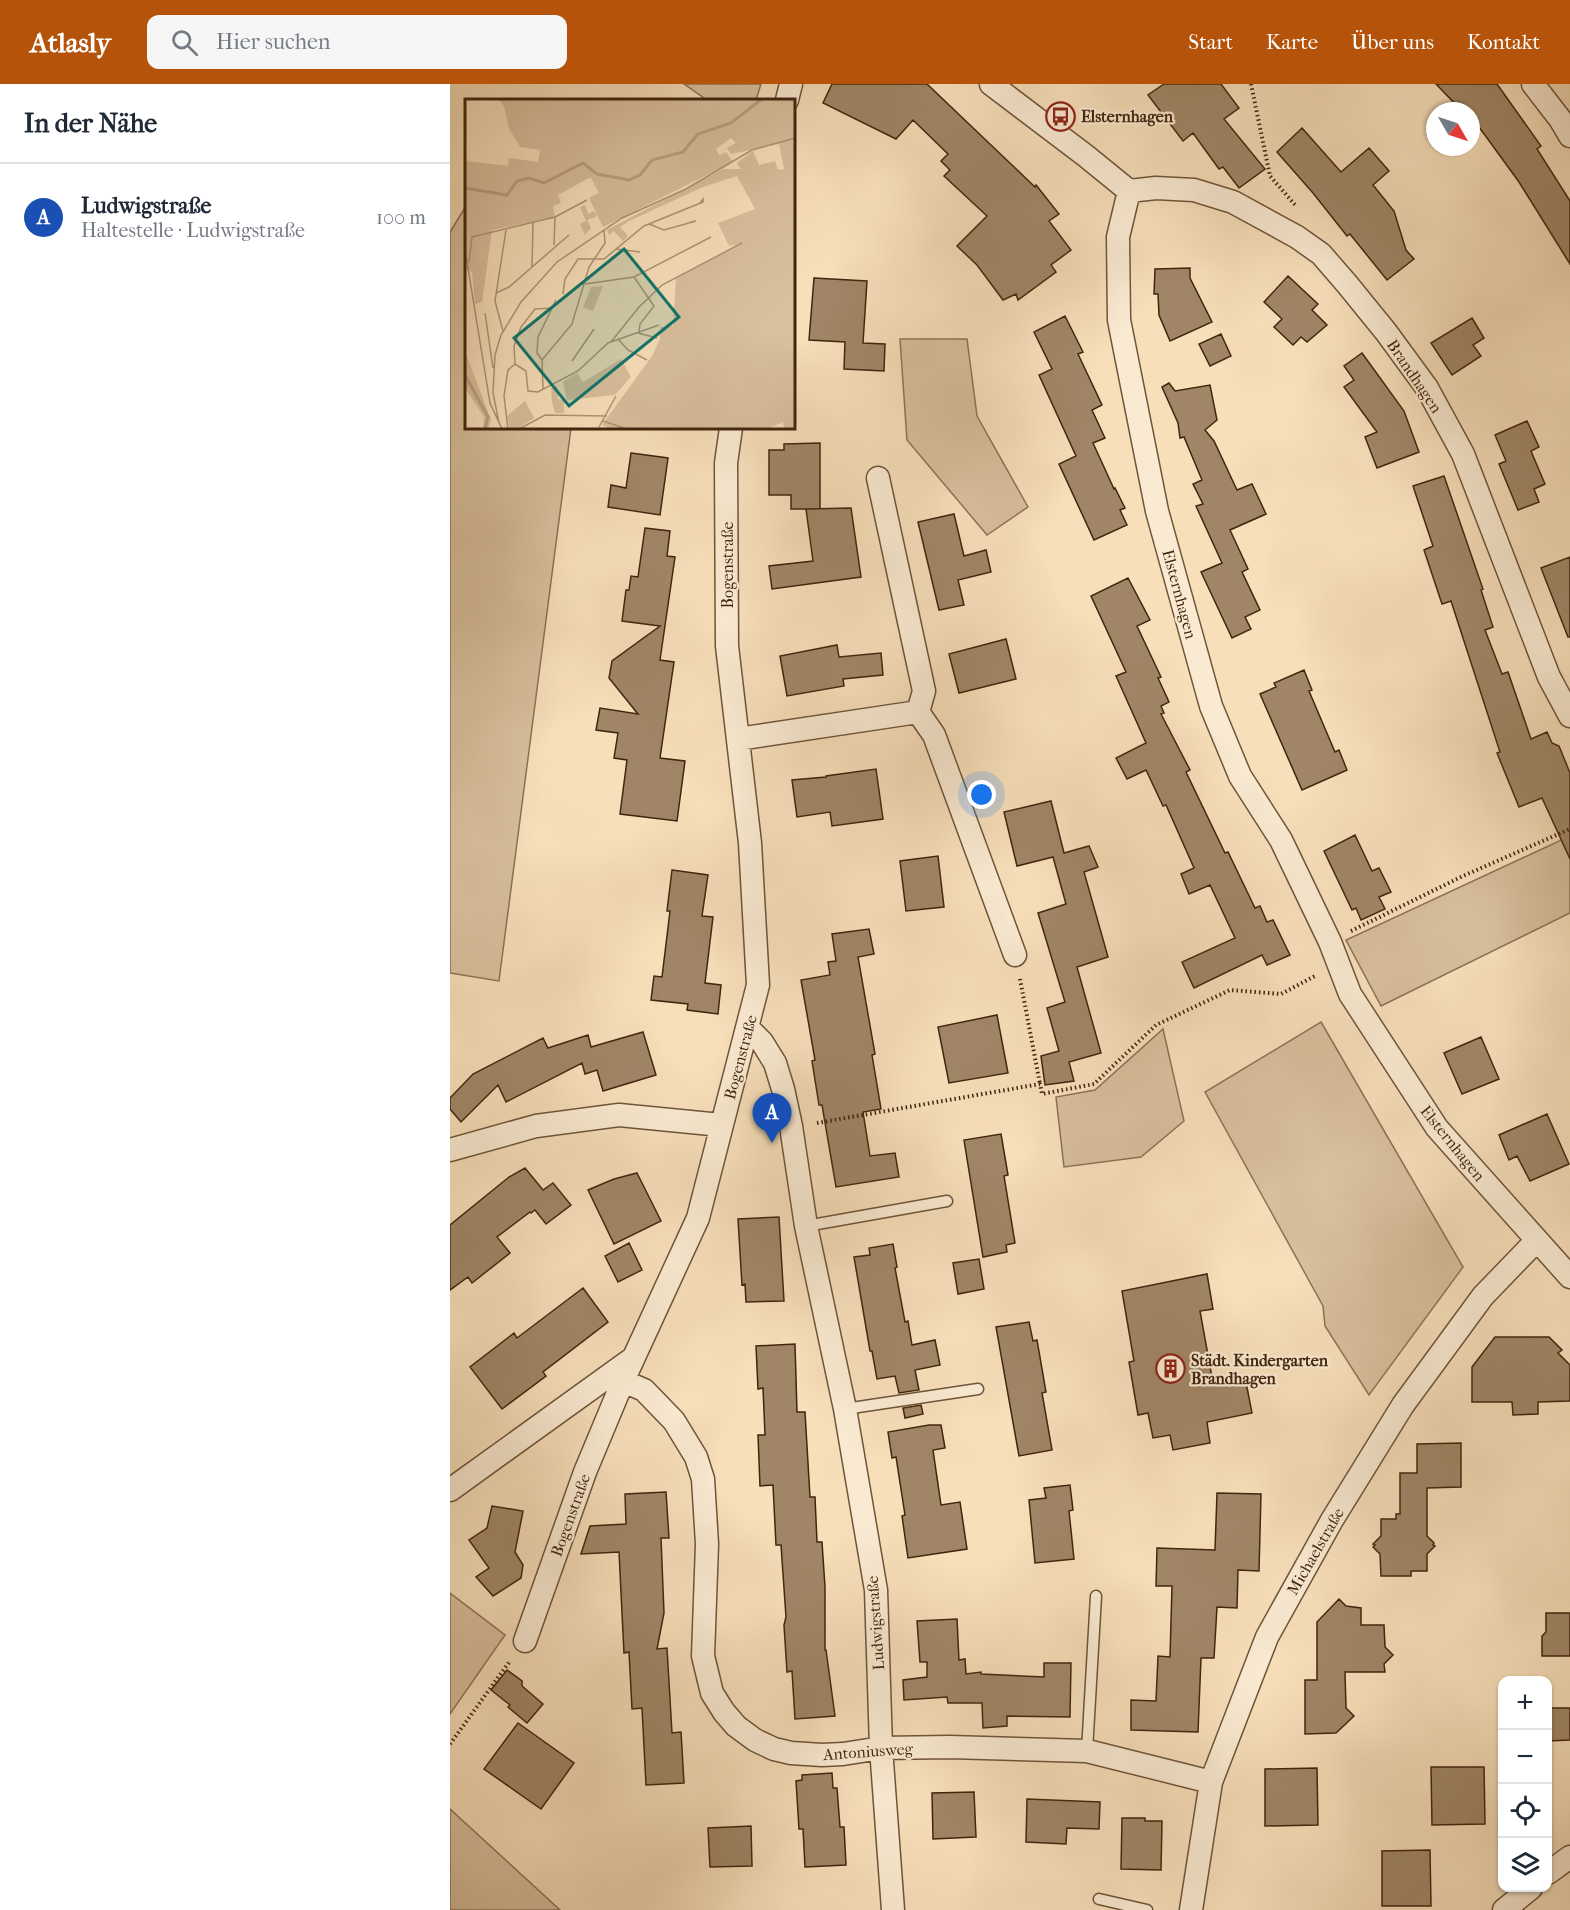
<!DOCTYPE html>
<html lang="de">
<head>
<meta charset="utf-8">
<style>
	:root { --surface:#fff; --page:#f6f6f7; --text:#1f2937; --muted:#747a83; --line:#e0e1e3; --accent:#b45309 }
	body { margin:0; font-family:"IM FELL French Canon",serif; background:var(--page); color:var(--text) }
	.controls { position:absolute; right:18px; bottom:18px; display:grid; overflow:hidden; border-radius:12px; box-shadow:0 2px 4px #0004 }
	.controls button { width:54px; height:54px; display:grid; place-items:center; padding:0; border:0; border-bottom:2px solid var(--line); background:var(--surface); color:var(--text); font:30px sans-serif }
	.compass { position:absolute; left:976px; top:18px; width:54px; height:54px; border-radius:50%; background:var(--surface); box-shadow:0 2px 4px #0004; rotate:129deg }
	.you { position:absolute; left:532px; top:711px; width:21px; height:21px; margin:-15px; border:4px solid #fff; border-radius:50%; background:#1a73e8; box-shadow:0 0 0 9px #1a73e833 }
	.badge { display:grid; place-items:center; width:39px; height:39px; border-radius:50%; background:var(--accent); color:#fff; font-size:20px; font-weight:700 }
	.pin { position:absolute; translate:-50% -50px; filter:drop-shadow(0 2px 3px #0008) }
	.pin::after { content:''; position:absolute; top:32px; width:21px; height:18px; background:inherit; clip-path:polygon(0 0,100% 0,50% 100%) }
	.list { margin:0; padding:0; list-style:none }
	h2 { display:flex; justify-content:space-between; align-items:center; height:78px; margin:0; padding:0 24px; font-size:26px }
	h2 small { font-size:20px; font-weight:400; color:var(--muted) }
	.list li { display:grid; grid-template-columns:39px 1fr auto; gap:18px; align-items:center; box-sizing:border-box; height:108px; padding:0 24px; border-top:2px solid var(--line) }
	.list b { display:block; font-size:22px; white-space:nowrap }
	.list p { margin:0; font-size:20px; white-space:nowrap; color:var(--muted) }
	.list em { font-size:20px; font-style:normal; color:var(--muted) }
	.icon { flex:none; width:33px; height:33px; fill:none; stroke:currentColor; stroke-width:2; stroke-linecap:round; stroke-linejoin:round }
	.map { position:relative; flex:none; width:1120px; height:1826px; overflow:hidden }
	header { display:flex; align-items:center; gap:36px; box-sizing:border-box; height:84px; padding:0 30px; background:var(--accent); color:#fff }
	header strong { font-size:28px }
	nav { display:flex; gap:33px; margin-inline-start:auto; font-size:21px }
	.search { width:420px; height:54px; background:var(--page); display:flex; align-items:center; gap:15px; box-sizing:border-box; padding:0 21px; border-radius:12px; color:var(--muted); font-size:22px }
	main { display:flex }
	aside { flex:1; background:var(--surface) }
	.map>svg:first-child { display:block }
	.green { fill:#d8bf9d; stroke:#8c7256; stroke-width:1.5 }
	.building { fill:#a08667; stroke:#41250e; stroke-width:1.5 }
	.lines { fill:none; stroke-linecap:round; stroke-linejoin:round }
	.service-casing { stroke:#6e5439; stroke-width:13 }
	.minor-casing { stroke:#6e5439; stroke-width:25 }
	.path { stroke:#41250e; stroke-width:4; stroke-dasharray:1.5 3; stroke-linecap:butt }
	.service { stroke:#faead2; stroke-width:10 }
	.minor { stroke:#faead2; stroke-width:22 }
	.labels { text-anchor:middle; stroke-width:4.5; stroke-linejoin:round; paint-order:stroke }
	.poi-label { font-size:16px; font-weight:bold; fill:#41250e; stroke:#faead2; text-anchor:start }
	.street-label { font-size:16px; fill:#41250e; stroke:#faead2 }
	.inset-river { fill:none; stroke:#b9a080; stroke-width:3 }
	.inset-road { fill:none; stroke:#ae9575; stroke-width:1.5 }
	.view { fill:#0f766e; fill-opacity:0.15; stroke:#0f766e; stroke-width:3 }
	.inset-edge { fill:none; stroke:#41250e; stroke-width:3 }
</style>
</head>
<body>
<header>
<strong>Atlasly</strong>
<div class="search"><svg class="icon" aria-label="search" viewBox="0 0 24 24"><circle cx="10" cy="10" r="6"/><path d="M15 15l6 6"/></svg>Hier suchen</div>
<nav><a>Start</a><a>Karte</a><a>Über uns</a><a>Kontakt</a></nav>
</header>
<main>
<aside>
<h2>In der Nähe<small></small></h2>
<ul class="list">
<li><span class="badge" style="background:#1a4fb4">A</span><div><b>Ludwigstraße</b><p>Haltestelle · Ludwigstraße</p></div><em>100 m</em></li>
</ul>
</aside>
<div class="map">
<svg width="1120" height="1826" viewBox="0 0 1120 1826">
	<rect width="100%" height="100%" fill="#f7dfba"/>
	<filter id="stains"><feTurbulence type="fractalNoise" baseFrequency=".00333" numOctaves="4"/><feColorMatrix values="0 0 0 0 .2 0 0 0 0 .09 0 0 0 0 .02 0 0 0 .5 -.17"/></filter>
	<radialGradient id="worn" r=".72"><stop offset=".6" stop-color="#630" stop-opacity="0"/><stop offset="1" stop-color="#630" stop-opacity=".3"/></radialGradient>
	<!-- green -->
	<path class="green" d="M234,0h77l-5,16h-49z
		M16,122v222h105l-72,553 -49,-8v-741z
		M450,255h67l10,77 51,91 -41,28 -80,-95z
		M1120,752v77l-189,93 -35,-66z
		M871,938l142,245 -94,128 -44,-69 -2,-20 -118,-214z
		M713,945l21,92 -43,36 -77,10 -8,-70 39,-7z
		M0,1509l55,42 -55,79z
		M0,1725l110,101h-110z"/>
	<!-- building -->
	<path class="building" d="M382,0h95l108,103 1,-2 23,29 -10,7 22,29 -20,15 5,7 -38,28 -2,-6 -13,6 -26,-35 -20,-19 30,-30 -43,-40 6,-6 -9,-9 7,-7 -35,-34 -17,19 -73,-36z
		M714,0h57l18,24 -15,11 41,50 -26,19 -16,-21 -4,2 -26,-36 -10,8 -35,-46z
		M986,0h61l44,62 -4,3 33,52v63l-51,-82 -48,-66v-5h-9z
		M852,44l39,44 28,-24 20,23 -16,14 21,26 12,39 8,9 -27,21 -37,-46 -3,2 -34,-43 -36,-41z
		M740,184v10l22,44 -42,19 -11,-26 -1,-21h-4l1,-25z
		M838,192l30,28 -6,6 15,15 -20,17 -6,-5 -8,8 -19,-18 8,-8 -18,-17z
		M364,194l53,3 -4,62 22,1 -1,27 -40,-2 1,-27 -36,-2z
		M615,232l18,36 -5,2 24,51 -10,5 13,28 -12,5 21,46 1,-1 10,20 -5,2 7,15 -33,15 -35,-76 17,-8 -37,-81 13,-6 -18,-37z
		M1022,234l12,20 -11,7 8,11 -29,19 -21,-32z
		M771,250l10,22 -21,10 -11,-22z
		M912,269l42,58 15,41 -42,16 -12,-31 12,-5 -33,-45 10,-7 -10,-14z
		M719,299l6,8 35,-6 7,35 -12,10 9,11 23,49 15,-6 14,30 -36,16 18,39 -6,3 18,38 -15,7 6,12 -19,9 -31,-66 21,-9 -26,-57 7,-2 -10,-20 9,-4 -18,-43 -4,1 -2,-15 -16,-36z
		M1077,337l12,26 -8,4 14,33 -11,5 5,13 -21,8 -19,-46 7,-3 -11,-26z
		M370,359v66h-29v-14h-22v-45h15v-6z
		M181,369l37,5 -8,57 -52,-8 3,-22 15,3z
		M994,392l39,113 -2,1 12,37 -8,3 17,44 6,-2 23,67 16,-7 5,11 7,3 11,27v86l-28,-61 -23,9 -22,-54 3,-1 -49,-151 -9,3 -18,-54 9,-4 -20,-60z
		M401,424l10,69 -89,12 -3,-23 44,-5 -7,-52z
		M504,430l10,42 22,-6 5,22 -33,8 6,25 -25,5 -21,-88z
		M195,444l25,3 -3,25 8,1 -15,103 14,2 -14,96 25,3 -8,60 -57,-7 7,-54 -13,-2 4,-25 -22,-3 4,-22 38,6 -29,-36 3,-17 48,-35 -38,-5 4,-31h3l2,-14 7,1z
		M1120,473v80h-2l-27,-69z
		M678,494l22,42 -13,6 24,51 -3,1 11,24 -8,4 3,7 -3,1 29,56 -4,2 39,81 3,-1 27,56 5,-2 7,16 6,-2 17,35 -23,10 -5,-10 -68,33 -12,-26 53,-24 -25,-53 -21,9 -8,-20 13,-6 -28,-63 -3,1 -17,-36 -19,9 -11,-21 30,-15 -30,-67 10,-4 -35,-76z
		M556,555l10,40 -57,14 -10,-39z
		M387,561l2,12 42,-4 2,22 -40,4 1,7 -57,10 -7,-40z
		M854,586l8,20 -3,1 26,61 4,-2 8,20 -45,20 -42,-96 16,-7 -2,-4z
		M426,685l7,50 -51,7 -2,-14 -33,5 -5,-37 34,-3v-1z
		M601,717l13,52 25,-7 9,21 -14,5 24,85 -31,10 24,86 -32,9 5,19 -29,4 -4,-29 18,-5 -12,-43 18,-6 -27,-89 28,-9 -13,-47 -36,9 -13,-54z
		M905,751l17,36 7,-3 12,24 -12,5 6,12 -24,11 -5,-12 -4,2 -28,-59z
		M488,772l6,51 -38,4 -6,-50z
		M222,786l36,5 -6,41 11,1 -8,66 16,2 -3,29 -31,-4 1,-6 -37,-4 3,-24 8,1 8,-66h-3z
		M419,845l5,25 -16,3 17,97 -3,1 9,54 -18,3 7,44 25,-3 4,24 -63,10 -14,-82h-3l-7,-44 3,-1 -14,-80 29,-5 -2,-13 8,-1 -4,-27z
		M547,931l11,58 -59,10 -11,-56z
		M193,948l13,43 -53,16 -6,-21 -12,4 -3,-11 -76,39 -8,-17 -37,37 -11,-13v-11l23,-24 70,-36 5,10 40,-13 3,12z
		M1031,953l18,42 -37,15 -18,-41z
		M1097,1030l22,50 -39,17 -13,-25 -8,4 -10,-25z
		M551,1050l7,41 -4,1 11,67 -9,2 1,7 -24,5 -19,-117z
		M75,1084l18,22 10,-7 18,22 -25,19 -11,-14 -4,3 -1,-1 -33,25 13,16 -38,30 -4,-6 -18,13v-65l59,-48z
		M187,1089l24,48 -47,23 -26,-54 26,-11z
		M329,1133l5,84 -38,1 -1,-18 -3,1 -4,-66z
		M179,1159l13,27 -24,12 -13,-26z
		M443,1160l4,23 -2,1 10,54 3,-1 4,24 23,-5 5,25 -25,5 4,20 -20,3 -4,-17 -18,3 -5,-28h-2l-16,-94 16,-2 -1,-7z
		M529,1175l5,30 -26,5 -5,-31z
		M757,1190l6,35 -13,2 13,72 32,-6 7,36 -45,9 3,21 -37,7 -3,-15 -17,3 -5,-25 -10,2 -9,-53 5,-1 -12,-70z
		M133,1204l25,34 -65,50 3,4 -44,33 -32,-42 44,-34 3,5z
		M579,1238l4,19 4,-1 9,52 -4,1 10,57 -33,6 -23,-129z
		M1045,1253h54l13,13 -4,3 12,12v36l-32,1v12l-25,1 -1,-13h-40v-35z
		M345,1260l2,68h8l5,85h5l2,45h5l3,45v63h1l9,66 -40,3 -3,-48 -5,1 -3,-47 2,-8 -5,-72h-5l-3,-60 -13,1 -2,-51h7l-2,-47 -5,1 -2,-43z
		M471,1321l2,9 -18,4 -2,-10z
		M479,1341h12l4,23 -12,2 8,55 19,-3 7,47 -59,9 -6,-42 3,-1 -9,-58 -4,1 -4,-26z
		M1011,1359v44l-34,1v48l7,7 -1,2 2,1 -8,8v17h-16v5h-30l-1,-22 -7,-7 2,-2 -2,-1 8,-8v-17h15v-5h4v-41h17v-29z
		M620,1401l3,25 -4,1 5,48 -39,4 -6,-63 17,-2 -2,-10z
		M216,1408l3,46h-8l3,75 -7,36 10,-1 5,85 9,-1 3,51 -38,2 -4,-77 -10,1 -3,-57 -5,1 -5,-101 -38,2 9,-28 36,-2 -1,-30z
		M767,1409l44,1 -2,77 -21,-1 -1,38 -20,-1 -3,51h-13l-3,74 -67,-2v-30l25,1 2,-45 12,1 2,-71h-16l1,-38 58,2z
		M42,1422l31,5 -8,41 8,13 -2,13 -28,18 -17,-19 13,-9 -20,-28 18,-12z
		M889,1515l7,7 15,2v17h23l1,22 8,8 -9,9 1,8h-40l1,36 8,8 -18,17 -31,1v-54h12v-58z
		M1096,1529h24v43h-28v-20l4,-4z
		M507,1535l2,41 6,-1 1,15 15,-2v2l63,3v-14h27l-1,54 -63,-1v10l-24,2 -1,-25h-34l-1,-6 -43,3 -1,-20 24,-3v-15h-7l-3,-41z
		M57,1586l15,11v5l21,18 -16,19 -19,-16 2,-2 -19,-15z
		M1098,1624h22v32l-22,1z
		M68,1639l56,40 -33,46 -57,-40z
		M981,1683h53l1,57 -53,1z
		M867,1684l1,57 -53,1v-57z
		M382,1689l1,15h4l3,39h4l2,38 -41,2 -2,-38h-4l-3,-48 6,-1v-5z
		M524,1708l2,45 -43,2 -1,-46z
		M577,1715l73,3 -1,27 -32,-1 -1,16 -40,-2z
		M672,1734h23v3h17l-1,49 -40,-1z
		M301,1742l1,40 -42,1 -2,-39z
		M980,1766l1,56h-49v-55z"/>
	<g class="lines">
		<defs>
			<path id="service" d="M356,1142l141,-25
				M395,1325l133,-20
				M637,1667l9,-155
				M649,1815l48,11"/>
			<path id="minor" d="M541,0l95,72 43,35 -11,46 1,83 38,191 54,195 29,70 41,64 49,102 20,52 87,134 133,149
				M1083,0l27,35 10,17
				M337,16l4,-16
				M679,107l27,-3 38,2 39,12 64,35 24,17 26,30 39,48 41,56 36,66 86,223 21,39
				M428,394l46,213 -6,21
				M468,628l16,23 81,220
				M288,655l180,-27
				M298,944l14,14 13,21 8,26 8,37 15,100 39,183 31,181 5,158 12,162
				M0,1066l86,-24 83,-11 102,10
				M173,1297l21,9 30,31 22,36 7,22 4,65 -4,112 9,37 12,19 12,14 19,14 19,9 17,4 31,2 21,-1 38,-6 69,-1 137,4 124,31
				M0,1406l182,-131
				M75,1557l60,-169 38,-91 75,-163 60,-233 -8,-142 -23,-197 -1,-183 5,-35
				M1098,1789l22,-16
				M741,1826l20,-128 56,-145 65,-117 71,-115 80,-109 54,-56
				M1054,1826l27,-22"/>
		</defs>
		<!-- service casing -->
		<use href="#service" class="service-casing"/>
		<!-- minor casing -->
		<use href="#minor" class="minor-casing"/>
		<!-- path -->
		<path class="path" d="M801,0l19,92 26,30
			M901,847l112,-55 107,-47
			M570,895l20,105
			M367,1039l223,-39 2,10 52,-10 62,-59 74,-35 51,4 34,-18
			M0,1660l60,-83"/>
		<!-- service -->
		<use href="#service" class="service"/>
		<!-- minor -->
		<use href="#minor" class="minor"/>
	</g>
	<!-- icons -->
	<defs>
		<symbol id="bus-ring" viewBox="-11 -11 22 22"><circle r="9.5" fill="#faead2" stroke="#8f2418" stroke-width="1.5"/><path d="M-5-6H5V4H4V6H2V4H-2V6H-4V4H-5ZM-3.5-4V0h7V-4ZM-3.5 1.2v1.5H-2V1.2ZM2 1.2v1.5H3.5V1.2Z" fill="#8f2418"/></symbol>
		<symbol id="building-ring" viewBox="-11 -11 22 22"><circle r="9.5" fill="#faead2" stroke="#8f2418" stroke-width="1.5"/><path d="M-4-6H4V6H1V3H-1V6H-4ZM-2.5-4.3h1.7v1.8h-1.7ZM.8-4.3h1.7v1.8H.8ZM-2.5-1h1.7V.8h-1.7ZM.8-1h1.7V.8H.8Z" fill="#8f2418"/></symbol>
	</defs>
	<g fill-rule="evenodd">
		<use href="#bus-ring" x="594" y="16" width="33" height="33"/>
		<use href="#building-ring" x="704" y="1268" width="33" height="33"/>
	</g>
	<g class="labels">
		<!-- poi labels -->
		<g class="poi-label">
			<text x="631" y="38">Elsternhagen</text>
			<text x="741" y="1282">Städt. Kindergarten<tspan x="741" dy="18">Brandhagen</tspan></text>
		</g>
		<!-- street labels -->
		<g class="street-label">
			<text transform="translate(965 292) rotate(56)" y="6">Brandhagen</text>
			<text transform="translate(277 481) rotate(-90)" y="6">Bogenstraße</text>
			<text transform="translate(730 510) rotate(75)" y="6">Elsternhagen</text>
			<text transform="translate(290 973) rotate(-75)" y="6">Bogenstraße</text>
			<text transform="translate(1003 1059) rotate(51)" y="6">Elsternhagen</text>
			<text transform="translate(120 1431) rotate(-70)" y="6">Bogenstraße</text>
			<text transform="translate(865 1467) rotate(-60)" y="6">Michaelstraße</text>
			<text transform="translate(425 1539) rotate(-94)" y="6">Ludwigstraße</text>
			<text transform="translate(418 1667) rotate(-4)" y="6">Antoniusweg</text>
		</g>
	</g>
	<!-- overview -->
	<g transform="translate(15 15)">
		<rect width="330" height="330" fill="#f7dfba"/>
		<path d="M25,0h305v330h-11l-1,-7 -16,7h-156l-9,-4 50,-69 8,-17v-12l13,-1 3,-48 61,-33 -8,1 -11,-23 37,-14 -18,-33 -34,11 -74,34 -9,6 8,9 -5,5 -9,-10 -5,4 -2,-5 116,-61h18l-4,-6 16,-12 6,14 16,-4 3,9 6,-1 -5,-25 -48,10 -4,-6 9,-5 -5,-5 -15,11 3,6 7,-3 7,10 -130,65 -14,-29 10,-5 -8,-15 -4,1 -29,16 3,8 -8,3 2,11 -63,13 -10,72 -7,2 -3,-32 -6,-3 -1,-108 43,5 1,-8 29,4 2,-12 -20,-3 -11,-18 -5,-23 -5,-6zM120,106l3,9 6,-3 3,5 -10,4 4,8 -6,7 -5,-11 6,-3 -6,-14zM138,187l-10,25 -10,-4 8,-20zM1,255l25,66 -3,9h-5l1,-12 -19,-29zM156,260l10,18 -16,18 -48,5 -4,-18 14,-9 6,9zM92,287l1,13 6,1v13h-9l-3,-11 -1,-14zM60,302l9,17 -17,11h-7l-3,-13z" fill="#d8bf9d"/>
		<path class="inset-river" d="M0,89l42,7 10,-14 12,-3 15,5 39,-20 14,11 32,6 11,-5 12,-15 31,-8 15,-18 33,-11 31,-24M0,276l23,42 -3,12"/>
		<path class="inset-road" d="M184,125l15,6 32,-9 -6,1M89,146l1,-28M151,150l24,3M0,151l25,153 12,26M4,164l3,-26 83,-20 32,-17M67,168l1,-44M169,178l20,29 -14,18 -1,8M120,185l49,-7 77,-40M31,194l13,-6 60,-52M98,195l2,-15 13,-20h26l40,-33 59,-24v-3l-3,4M20,214l8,55M38,232l-8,-30 11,-71M173,234l19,5M153,240l10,11 19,10M146,243l28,-35 23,-22 80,-42M77,261l-5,-7 1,-16 18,-37M107,262l22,-32M50,265l11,7 2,20 10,1 40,-21 30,-28 51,-18M50,265l-1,-18 7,-19 14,-18 17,-1M78,290l-1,-29 30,-36 17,-57 16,-24 -1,-13M138,322l24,8M34,324l-6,-30 2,-38 6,-20 20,-33 36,-40 65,-44 64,-29 66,-39 43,-12M134,328l17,-31M43,330l-4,-33 4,-26 7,-6M54,330l26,-14 62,1M119,330h20M264,330h33"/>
		<path class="view" d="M159,150l55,68 -110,89 -55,-68z"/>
		<rect width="330" height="330" class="inset-edge"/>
	</g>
	<rect width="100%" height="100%" filter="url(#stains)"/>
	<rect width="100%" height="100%" fill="url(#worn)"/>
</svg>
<div class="controls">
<button>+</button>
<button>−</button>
<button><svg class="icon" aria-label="locate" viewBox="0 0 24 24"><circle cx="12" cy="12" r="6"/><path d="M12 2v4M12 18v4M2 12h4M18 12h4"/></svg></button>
<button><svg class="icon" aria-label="layers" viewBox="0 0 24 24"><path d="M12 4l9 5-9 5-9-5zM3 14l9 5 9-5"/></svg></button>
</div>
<svg class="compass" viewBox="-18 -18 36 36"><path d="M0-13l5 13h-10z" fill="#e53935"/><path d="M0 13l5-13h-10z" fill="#747a83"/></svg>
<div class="you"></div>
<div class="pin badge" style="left:322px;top:1059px;background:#1a4fb4">A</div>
</div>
</main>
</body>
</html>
